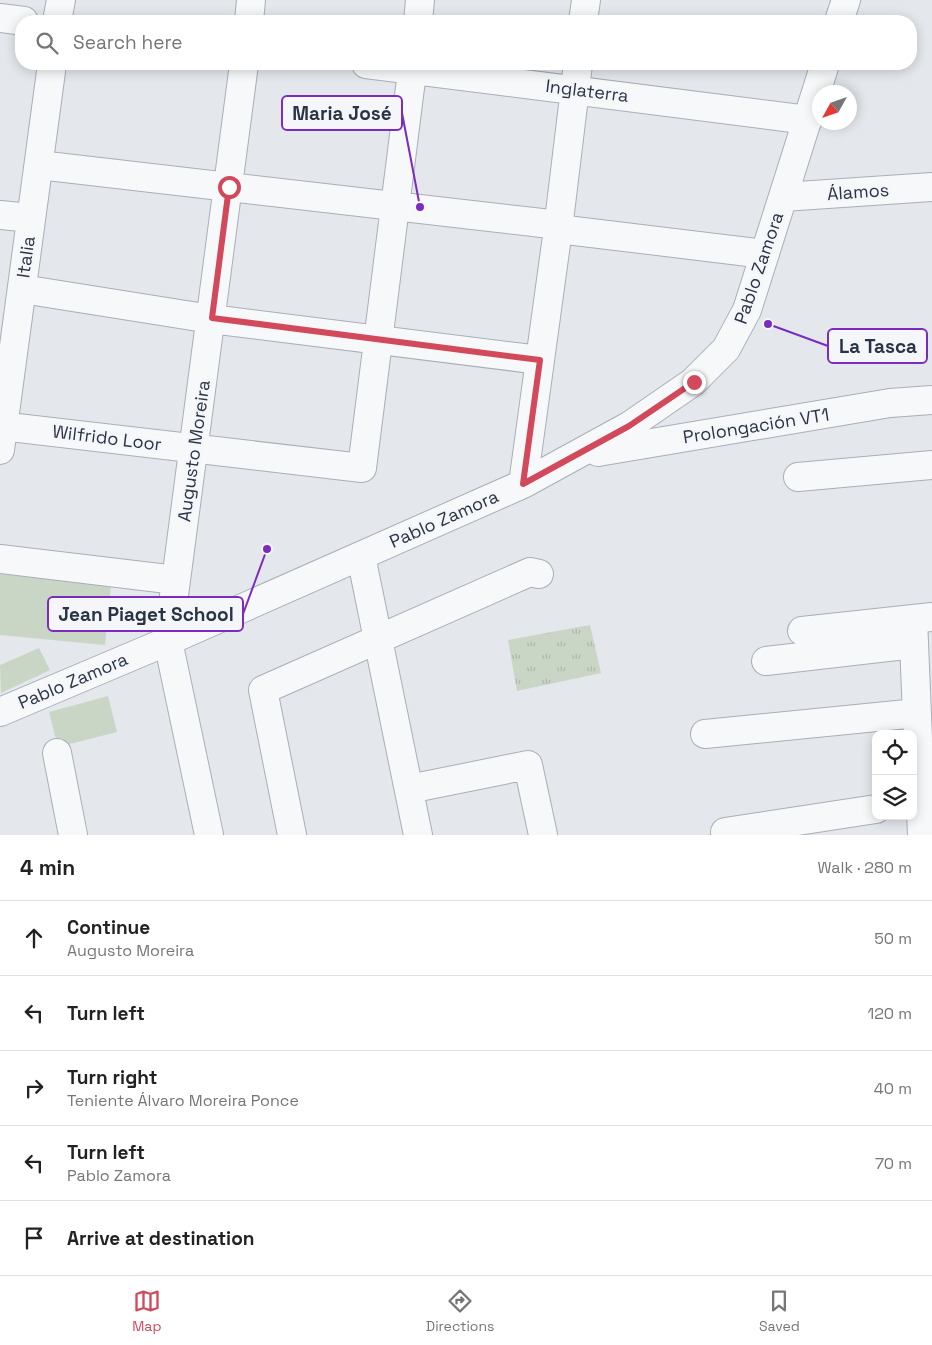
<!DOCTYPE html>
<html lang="en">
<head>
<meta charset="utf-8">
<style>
	:root { --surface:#fff; --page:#f6f6f6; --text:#222; --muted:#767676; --line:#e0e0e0; --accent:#d1495b }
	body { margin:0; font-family:"Space Grotesk",sans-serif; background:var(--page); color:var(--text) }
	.controls { position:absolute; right:15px; bottom:15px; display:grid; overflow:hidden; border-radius:10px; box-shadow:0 2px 12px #0003 }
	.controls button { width:45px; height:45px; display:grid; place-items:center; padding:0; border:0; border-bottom:1px solid var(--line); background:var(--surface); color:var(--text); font:25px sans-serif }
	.compass { position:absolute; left:812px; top:85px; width:45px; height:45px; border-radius:50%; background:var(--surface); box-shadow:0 2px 12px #0003; rotate:230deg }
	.stop { position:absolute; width:15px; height:15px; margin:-11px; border:4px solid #d1495b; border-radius:50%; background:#fff }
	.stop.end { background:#d1495b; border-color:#fff; box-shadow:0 1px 5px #0008 }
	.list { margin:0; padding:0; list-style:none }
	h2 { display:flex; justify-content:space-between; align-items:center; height:65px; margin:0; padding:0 20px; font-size:21px }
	h2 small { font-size:16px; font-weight:400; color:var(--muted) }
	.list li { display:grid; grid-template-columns:32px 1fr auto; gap:15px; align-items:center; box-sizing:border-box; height:75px; padding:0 20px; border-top:1px solid var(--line) }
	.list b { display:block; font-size:19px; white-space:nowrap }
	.list p { margin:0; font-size:16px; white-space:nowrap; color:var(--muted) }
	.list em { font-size:16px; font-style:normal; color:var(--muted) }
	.icon { flex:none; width:28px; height:28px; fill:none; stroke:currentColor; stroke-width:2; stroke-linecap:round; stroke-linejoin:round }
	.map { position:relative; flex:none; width:932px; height:835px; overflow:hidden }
	.search { position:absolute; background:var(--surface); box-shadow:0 2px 12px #0003; left:15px; right:15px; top:15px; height:55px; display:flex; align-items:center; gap:12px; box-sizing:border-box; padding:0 18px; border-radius:20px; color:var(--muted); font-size:19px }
	.sheet { height:440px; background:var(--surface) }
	nav { display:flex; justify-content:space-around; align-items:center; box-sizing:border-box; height:70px; border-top:1px solid var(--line); background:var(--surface); font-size:14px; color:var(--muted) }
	nav a { display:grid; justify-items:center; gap:2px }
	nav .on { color:var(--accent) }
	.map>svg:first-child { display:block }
	.park { fill:url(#park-tufts) }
	.pitch { fill:#c9d6c5 }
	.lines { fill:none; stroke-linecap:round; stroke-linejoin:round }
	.minor-casing { stroke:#a9aeb7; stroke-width:30 }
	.minor { stroke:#f7f8fa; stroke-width:28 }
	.route { stroke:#d1495b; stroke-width:6 }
	.labels { text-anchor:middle; stroke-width:5; stroke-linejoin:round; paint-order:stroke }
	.street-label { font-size:18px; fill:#2b3445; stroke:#f4f6f9 }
	.leader { fill:none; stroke:#7b2cbf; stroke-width:2 }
	.callout-dot { fill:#7b2cbf; stroke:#f4f6f9; stroke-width:2 }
	.callout { fill:#f4f6f9; stroke:#7b2cbf; stroke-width:2 }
	.callout-label { font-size:19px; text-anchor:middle; font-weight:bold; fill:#2b3445 }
</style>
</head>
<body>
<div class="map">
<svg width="932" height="835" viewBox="0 0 932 835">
	<defs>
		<pattern id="park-tufts" width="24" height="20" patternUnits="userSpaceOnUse" patternTransform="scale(1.25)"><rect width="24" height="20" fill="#c9d6c5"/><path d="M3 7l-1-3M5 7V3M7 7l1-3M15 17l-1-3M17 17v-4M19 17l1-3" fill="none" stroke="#adb8ab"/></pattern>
	</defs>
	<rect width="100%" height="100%" fill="#e4e7ec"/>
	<!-- park -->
	<path class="park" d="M590,625l11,48 -84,18 -9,-51z"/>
	<!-- pitch -->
	<path class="pitch" d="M0,574l111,11 -6,60 -105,-10z
		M39,648l11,22 -49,23 -1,-28z
		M108,696l9,36 -59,15 -9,-35z"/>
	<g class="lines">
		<defs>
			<path id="minor" d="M0,18l24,3
				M57,21l4,-21
				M249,21l2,-21
				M418,21l2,-21
				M583,21l3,-21
				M839,21l7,-21
				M366,64l442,56
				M39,165l520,60 -1,4 207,25
				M783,197l149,-10
				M0,215l31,3
				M22,289l189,30 329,41
				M0,426l362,42 51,-404
				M0,450l52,-386
				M598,452l292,-49 42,-3
				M798,477l134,-12
				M523,484l35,-255 20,-165
				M361,556l57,279
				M0,559l176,21
				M913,619l9,216
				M802,631l130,-14
				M766,661l148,-17
				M0,712l168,-71 355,-157 106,-58 64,-44 33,-33 21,-39 78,-246
				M705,734l212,-21
				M57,753l16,82
				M409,789l119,-24 15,70
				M725,832l151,-23
				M209,835l-41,-194 76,-577
				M292,835l-29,-145 267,-118 9,2"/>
		</defs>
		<!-- minor casing -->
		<use href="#minor" class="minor-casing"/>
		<!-- minor -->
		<use href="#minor" class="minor"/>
	</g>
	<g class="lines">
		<!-- route -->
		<path class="route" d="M229,187l-17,131 328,42 -17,124 106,-58 65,-44"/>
	</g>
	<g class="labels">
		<!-- street labels -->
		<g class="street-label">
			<text transform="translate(587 91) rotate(7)" y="6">Inglaterra</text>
			<text transform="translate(858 192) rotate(-4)" y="6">Álamos</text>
			<text transform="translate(26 257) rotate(-82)" y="6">Italia</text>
			<text transform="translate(759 268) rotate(-71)" y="6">Pablo Zamora</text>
			<text transform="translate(756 426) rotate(-9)" y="6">Prolongación VT1</text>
			<text transform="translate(107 438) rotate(7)" y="6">Wilfrido Loor</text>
			<text transform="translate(194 451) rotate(-82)" y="6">Augusto Moreira</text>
			<text transform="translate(444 519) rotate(-24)" y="6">Pablo Zamora</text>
			<text transform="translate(73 681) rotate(-23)" y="6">Pablo Zamora</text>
		</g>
	</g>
	<!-- callouts -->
	<path class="leader" d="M420 207L402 113M768 324L828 346M267 549L243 614"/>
	<g class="callout-dot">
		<circle cx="420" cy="207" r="5"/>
		<circle cx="768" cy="324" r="5"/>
		<circle cx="267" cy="549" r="5"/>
	</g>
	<g class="callout">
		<rect x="282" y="96" width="120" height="34" rx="5"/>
		<rect x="828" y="329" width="99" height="34" rx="5"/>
		<rect x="48" y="597" width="195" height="34" rx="5"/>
	</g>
	<g class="callout-label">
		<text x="342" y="120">Maria José</text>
		<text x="878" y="353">La Tasca</text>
		<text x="146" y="621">Jean Piaget School</text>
	</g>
</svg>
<div class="controls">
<button><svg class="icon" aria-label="locate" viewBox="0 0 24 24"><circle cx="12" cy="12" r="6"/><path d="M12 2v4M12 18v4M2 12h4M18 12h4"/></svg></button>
<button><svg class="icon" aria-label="layers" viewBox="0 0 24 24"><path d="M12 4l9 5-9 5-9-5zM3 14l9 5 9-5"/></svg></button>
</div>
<svg class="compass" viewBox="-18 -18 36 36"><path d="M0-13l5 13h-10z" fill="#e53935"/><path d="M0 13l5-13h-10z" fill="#767676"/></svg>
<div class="stop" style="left:229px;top:187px"></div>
<div class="stop end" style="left:694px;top:382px"></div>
<div class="search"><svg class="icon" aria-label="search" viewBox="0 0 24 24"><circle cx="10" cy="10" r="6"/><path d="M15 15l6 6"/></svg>Search here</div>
</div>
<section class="sheet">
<h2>4 min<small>Walk · 280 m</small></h2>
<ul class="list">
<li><svg class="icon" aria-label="ahead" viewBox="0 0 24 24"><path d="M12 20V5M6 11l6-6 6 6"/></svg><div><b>Continue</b><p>Augusto Moreira</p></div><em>50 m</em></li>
<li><svg class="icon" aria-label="left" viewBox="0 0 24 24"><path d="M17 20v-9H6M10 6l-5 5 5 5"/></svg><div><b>Turn left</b></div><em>120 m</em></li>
<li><svg class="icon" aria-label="right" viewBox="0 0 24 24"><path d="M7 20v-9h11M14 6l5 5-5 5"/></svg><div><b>Turn right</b><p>Teniente Álvaro Moreira Ponce</p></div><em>40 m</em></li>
<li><svg class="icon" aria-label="left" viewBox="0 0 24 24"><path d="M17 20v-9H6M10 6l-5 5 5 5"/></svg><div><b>Turn left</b><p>Pablo Zamora</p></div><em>70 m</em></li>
<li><svg class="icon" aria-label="arrive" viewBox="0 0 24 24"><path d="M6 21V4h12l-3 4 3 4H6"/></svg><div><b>Arrive at destination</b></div></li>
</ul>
</section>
<nav>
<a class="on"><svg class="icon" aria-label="map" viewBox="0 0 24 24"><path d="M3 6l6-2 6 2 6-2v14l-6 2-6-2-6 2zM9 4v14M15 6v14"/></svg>Map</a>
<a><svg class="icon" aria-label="directions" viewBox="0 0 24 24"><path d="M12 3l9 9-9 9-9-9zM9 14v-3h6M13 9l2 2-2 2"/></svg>Directions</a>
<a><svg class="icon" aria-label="saved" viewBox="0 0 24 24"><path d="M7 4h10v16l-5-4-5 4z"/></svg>Saved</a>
</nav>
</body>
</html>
